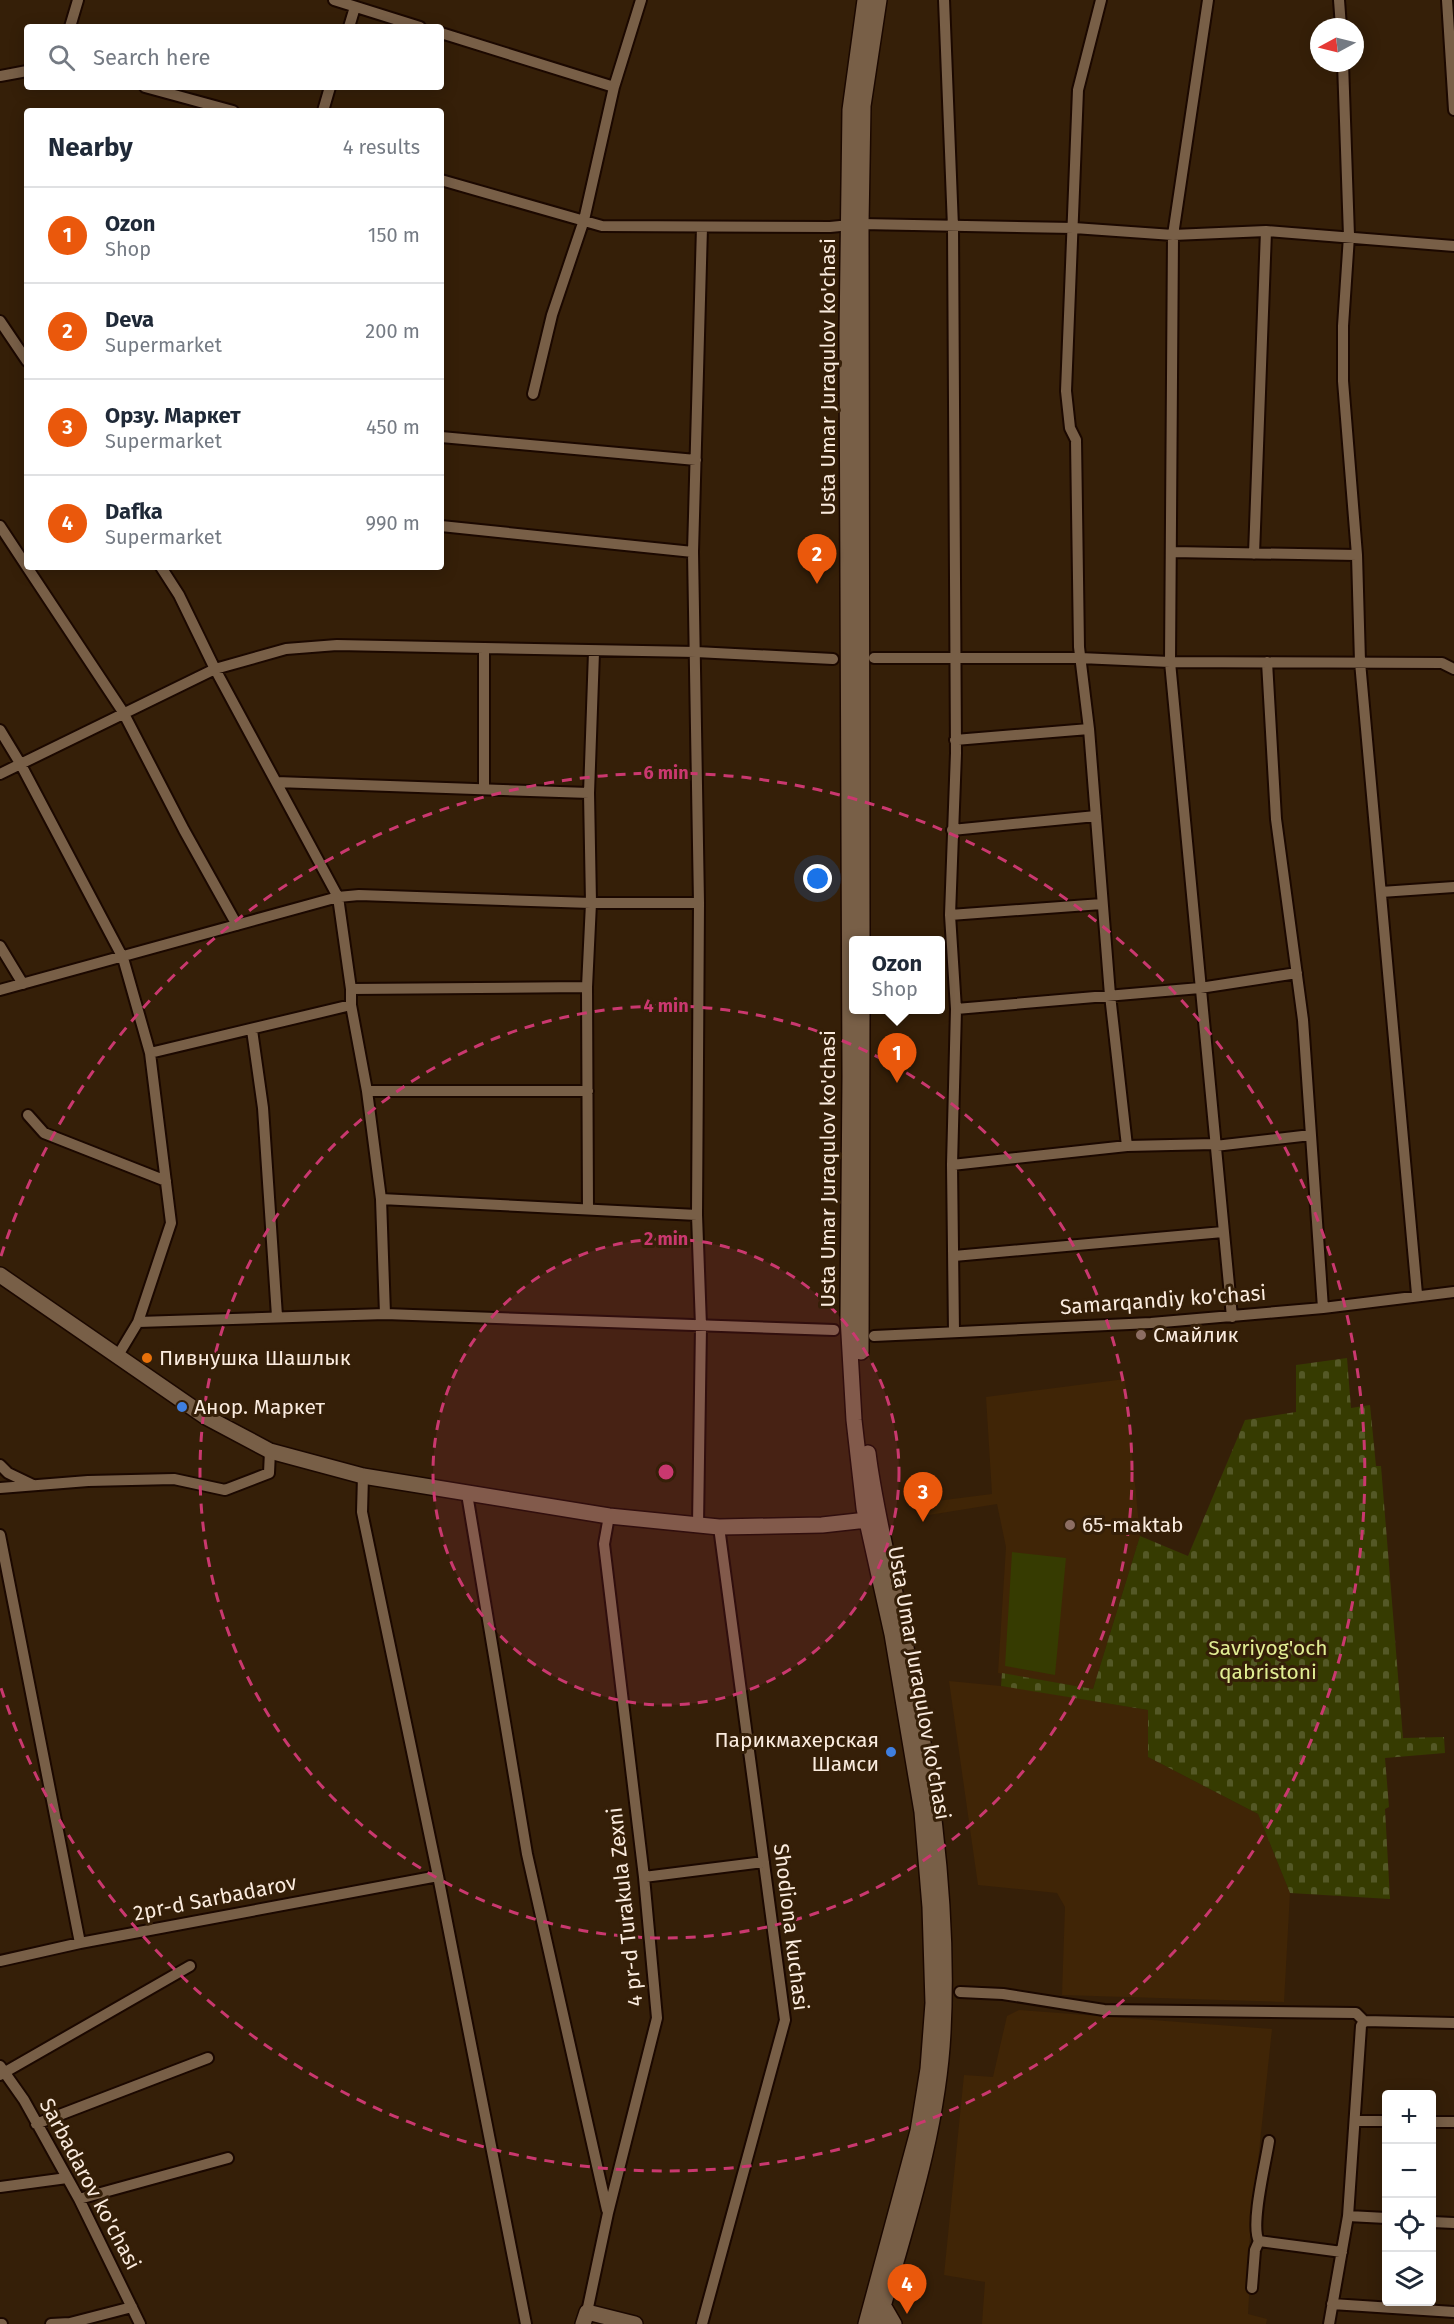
<!DOCTYPE html>
<html lang="en">
<head>
<meta charset="utf-8">
<style>
	:root { --surface:#fff; --page:#f2f2f3; --text:#1f2937; --muted:#747a83; --line:#e0e1e3; --accent:#ea580c }
	body { margin:0; font-family:"Fira Sans",sans-serif; background:var(--page); color:var(--text) }
	.controls { position:absolute; right:18px; bottom:18px; display:grid; overflow:hidden; border-radius:6px; box-shadow:0 3px 15px #0003 }
	.controls button { width:54px; height:54px; display:grid; place-items:center; padding:0; border:0; border-bottom:2px solid var(--line); background:var(--surface); color:var(--text); font:30px sans-serif }
	.compass { position:absolute; left:1310px; top:18px; width:54px; height:54px; border-radius:50%; background:var(--surface); box-shadow:0 3px 15px #0003; rotate:263deg }
	.you { position:absolute; left:818px; top:879px; width:21px; height:21px; margin:-15px; border:4px solid #fff; border-radius:50%; background:#1a73e8; box-shadow:0 0 0 9px #1a73e833 }
	.badge { display:grid; place-items:center; width:39px; height:39px; border-radius:50%; background:var(--accent); color:#fff; font-size:20px; font-weight:700 }
	.pin { position:absolute; translate:-50% -50px; filter:drop-shadow(0 2px 3px #0008) }
	.pin::after { content:''; position:absolute; top:32px; width:21px; height:18px; background:inherit; clip-path:polygon(0 0,100% 0,50% 100%) }
	.popup { position:absolute; left:849px; top:936px; width:96px; height:78px; box-sizing:border-box; display:grid; place-content:center; border-radius:6px; background:var(--surface); filter:drop-shadow(0 2px 4px #0005); font-size:20px; white-space:nowrap; color:var(--muted) }
	.popup b { font-size:22px; color:var(--text) }
	.popup::after { content:''; position:absolute; left:50%; top:100%; margin-left:-12px; border:12px solid transparent; border-top-color:var(--surface) }
	.list { margin:0; padding:0; list-style:none }
	h2 { display:flex; justify-content:space-between; align-items:center; height:78px; margin:0; padding:0 24px; font-size:26px }
	h2 small { font-size:20px; font-weight:400; color:var(--muted) }
	.list li { display:grid; grid-template-columns:39px 1fr auto; gap:18px; align-items:center; box-sizing:border-box; height:96px; padding:0 24px; border-top:2px solid var(--line) }
	.list b { display:block; font-size:22px; white-space:nowrap }
	.list p { margin:0; font-size:20px; white-space:nowrap; color:var(--muted) }
	.list em { font-size:20px; font-style:normal; color:var(--muted) }
	.icon { flex:none; width:33px; height:33px; fill:none; stroke:currentColor; stroke-width:2; stroke-linecap:round; stroke-linejoin:round }
	.map { position:relative; flex:none; width:1454px; height:2324px; overflow:hidden }
	.search { position:absolute; background:var(--surface); box-shadow:0 3px 15px #0003; left:24px; top:24px; width:420px; height:66px; display:flex; align-items:center; gap:15px; box-sizing:border-box; padding:0 21px; border-radius:6px; color:var(--muted); font-size:22px }
	.panel { position:absolute; background:var(--surface); box-shadow:0 3px 15px #0003; left:24px; top:108px; width:420px; height:462px; border-radius:6px }
	.map>svg:first-child { display:block }
	.built { fill:#402506 }
	.cemetery { fill:url(#cemetery-stones) }
	.pitch { fill:#363b01 }
	.lines { fill:none; stroke-linecap:round; stroke-linejoin:round }
	.street-casing { stroke:#1b0800; stroke-width:14 }
	.secondary-casing { stroke:#1b0800; stroke-width:18 }
	.street { stroke:#785f47; stroke-width:10 }
	.secondary { stroke:#785f47; stroke-width:15 }
	.ring { fill:none; stroke:#ca386f; stroke-width:3; stroke-dasharray:10 8 }
	.education-dot { fill:#8d6e63; stroke:#351f08; stroke-width:2 }
	.food-dot { fill:#e8710a; stroke:#351f08; stroke-width:2 }
	.shop-dot { fill:#3f7fe0; stroke:#351f08; stroke-width:2 }
	.labels { text-anchor:middle; stroke-width:6; stroke-linejoin:round; paint-order:stroke }
	.street-label { font-size:21px; fill:#faebde; stroke:#351f08 }
	.poi-label { font-size:21px; fill:#faebde; stroke:#351f08; text-anchor:start }
	.park-label { font-size:21px; fill:#e1ed93; stroke:#351f08 }
	.centre { fill:#ca386f; stroke:#351f08; stroke-width:3 }
	.ring-label { font-size:18px; text-anchor:middle; font-weight:bold; fill:#ca386f; stroke:#351f08; stroke-width:6; stroke-linejoin:round; paint-order:stroke }
</style>
</head>
<body>
<div class="map">
<svg width="1454" height="2324" viewBox="0 0 1454 2324">
	<defs>
		<pattern id="cemetery-stones" width="16" height="16" patternUnits="userSpaceOnUse" patternTransform="scale(1.5)"><rect width="16" height="16" fill="#363b01"/><path d="M2 7V4a2 2 0 0 1 4 0v3zM10 15v-3a2 2 0 0 1 4 0v3z" fill="#545826"/></pattern>
	</defs>
	<rect width="100%" height="100%" fill="#351f08"/>
	<!-- built -->
	<path class="built" d="M1125,1379l15,157 -47,153 -95,-16 8,-126 -9,-43 -68,11 -16,-11 79,-10 -6,-97z
		M949,1681l62,6 137,23v47l110,57 32,79 -6,109 -222,-7 3,-88 -8,-14 -79,-8z
		M1019,2010l253,19 -24,226 2,24 -2,35 19,5 -1,5h-284l3,-42 -41,-7 20,-200 29,2 14,-61z"/>
	<!-- cemetery -->
	<path class="cemetery" d="M1347,1358l4,50 19,-3 6,61h5l22,272 41,-1 1,16 -60,5 4,49 -4,2 5,90 -100,-6 -32,-79 -110,-57v-47l-147,-24 1,-13 91,16 47,-153 48,20 57,-136 51,-8v-47z"/>
	<!-- pitch -->
	<path class="pitch" d="M1012,1552l54,6 -11,117 -50,-9z"/>
	<g class="lines">
		<defs>
			<path id="street" d="M334,0l86,27
				M944,0l9,227 3,526 -6,162 6,94 -4,156 2,167
				M1101,0l-23,90 -12,301 4,37 6,12 3,207 10,82 21,266 17,151
				M1208,0l-35,235 -3,427 62,655
				M1339,0l2,27
				M1447,0l7,110
				M70,27l8,-27
				M349,27l6,-20
				M441,33l173,54
				M1343,63l6,173 -6,90v55l14,174 3,107 57,632
				M0,76l27,-5
				M145,87l88,24
				M323,111l7,-24
				M441,180l161,46 228,1 31,-3 213,4 99,7 93,-4 188,15
				M0,321l27,40
				M533,394l19,-79 32,-95 30,-133 27,-87
				M441,437l255,23
				M0,526l27,41
				M441,526l252,26
				M1171,552l186,3
				M1254,554l12,-323
				M27,567l96,145 61,118 53,95
				M161,567l18,28 36,74 123,228 13,92v16l16,86 14,108 4,115
				M484,648v141
				M874,658h206l90,4 272,1 12,6
				M1267,662l9,157 27,201 20,288
				M0,730l20,33 103,195 27,95 21,170 -33,99 -21,35
				M955,740l134,-11
				M0,774l215,-105 71,-20 51,-4 147,3 212,4 137,7
				M276,782l313,11
				M952,830l144,-14
				M1381,892l73,-5
				M950,915l152,-11
				M0,946l23,38
				M351,989l236,-2
				M0,990l338,-93 21,-2 232,8h108
				M956,1009l244,-21 97,-15
				M252,1030l11,78 14,208
				M150,1053l201,-48
				M367,1091h221
				M28,1115l16,18 122,48
				M1215,1146l96,-11
				M952,1165l175,-19 88,-2
				M381,1199l316,16
				M588,1209l-1,-222 4,-84 -2,-110 5,-141
				M954,1256l269,-24
				M138,1322l247,-8 449,16
				M874,1336l277,-13 172,-15 131,-16
				M0,1465l8,8 25,12
				M363,1476l-1,36 76,364 88,448
				M0,1488l88,-7 86,-2 51,11 44,-17 1,-22
				M467,1494l60,360 80,356
				M698,1524l3,-198 -4,-111 2,-312 -6,-351 9,-325
				M0,1535l80,408
				M644,1877l120,-15
				M0,1961l80,-18 358,-67
				M960,1992l43,2 101,16 252,3 8,8
				M1364,2021l90,2
				M0,2066l24,34 55,99 61,125
				M0,2075l190,-109
				M1355,2121h31
				M1432,2122h22
				M36,2124l172,-66
				M1269,2141c-3,20 -19,85 -10,100l83,11
				M0,2187l67,-9
				M79,2199l149,-41
				M1348,2216l38,2
				M1432,2222l22,1
				M1252,2288l3,-38 4,-9
				M1332,2304l122,8
				M587,2312l21,-99 49,-195 -13,-141 -40,-333 5,-28
				M0,2324h2
				M51,2324l19,-1 62,-16
				M702,2324l83,-304 -66,-493
				M1329,2324l19,-108 13,-190 3,-5"/>
			<path id="secondary" d="M865,0l-15,110 -3,224 3,742 -2,241 6,103 10,88 28,126 30,178 8,95 3,96 -5,66 -10,62 -52,193
				M862,940l-1,-716 2,-118 16,-106
				M0,1275l206,142 64,34 93,25 246,40 110,11 103,-2 54,-6
				M861,1352l1,-342
				M868,1453c7,57 22,113 33,169 27,135 49,273 42,410 -5,100 -38,196 -65,292
				M883,2305l11,19
				M583,2324l4,-12 48,12"/>
		</defs>
		<!-- street casing -->
		<use href="#street" class="street-casing"/>
		<!-- secondary casing -->
		<use href="#secondary" class="secondary-casing"/>
		<!-- street -->
		<use href="#street" class="street"/>
		<!-- secondary -->
		<use href="#secondary" class="secondary"/>
	</g>
	<!-- distance rings -->
	<circle cx="666" cy="1472" r="233" fill="#ca386f" fill-opacity=".12"/>
	<g class="ring">
		<circle cx="666" cy="1472" r="233"/>
		<circle cx="666" cy="1472" r="466"/>
		<path d="M1 1256A699 699 0 1 1 1 1688"/>
	</g>
	<!-- markers -->
	<g class="education-dot">
		<circle cx="1141" cy="1335" r="6"/>
		<circle cx="1070" cy="1525" r="6"/>
	</g>
	<circle class="food-dot" cx="147" cy="1358" r="6"/>
	<g class="shop-dot">
		<circle cx="182" cy="1407" r="6"/>
		<circle cx="891" cy="1752" r="6"/>
	</g>
	<g class="labels">
		<!-- street labels -->
		<g class="street-label">
			<text transform="translate(828 377) rotate(-90)" y="7">Usta Umar Juraqulov ko'chasi</text>
			<text transform="translate(828 1169) rotate(-90)" y="7">Usta Umar Juraqulov ko'chasi</text>
			<text transform="translate(1163 1300) rotate(-4)" y="7">Samarqandiy ko'chasi</text>
			<text transform="translate(919 1683) rotate(80)" y="7">Usta Umar Juraqulov ko'chasi</text>
			<text transform="translate(215 1898) rotate(-11)" y="7">2pr-d Sarbadarov</text>
			<text transform="translate(625 1907) rotate(-96)" y="7">4 pr-d Turakula Zexni</text>
			<text transform="translate(791 1927) rotate(83)" y="7">Shodiona kuchasi</text>
			<text transform="translate(90 2184) rotate(62)" y="7">Sarbadarov ko'chasi</text>
		</g>
		<!-- poi labels -->
		<g class="poi-label">
			<text x="1153" y="1342">Смайлик</text>
			<text x="159" y="1365">Пивнушка Шашлык</text>
			<text x="194" y="1414">Анор. Маркет</text>
			<text x="1082" y="1532">65-maktab</text>
			<text x="879" y="1747" text-anchor="end">Парикмахерская<tspan x="879" dy="24">Шамси</tspan></text>
		</g>
		<!-- park labels -->
		<g class="park-label">
			<text x="1268" y="1655">Savriyog'och<tspan x="1268" dy="24">qabristoni</tspan></text>
		</g>
	</g>
	<circle cx="666" cy="1472" r="9" class="centre"/>
	<g class="ring-label">
		<text x="666" y="779">6 min</text>
		<text x="666" y="1012">4 min</text>
		<text x="666" y="1245">2 min</text>
	</g>
</svg>
<div class="controls">
<button>+</button>
<button>−</button>
<button><svg class="icon" aria-label="locate" viewBox="0 0 24 24"><circle cx="12" cy="12" r="6"/><path d="M12 2v4M12 18v4M2 12h4M18 12h4"/></svg></button>
<button><svg class="icon" aria-label="layers" viewBox="0 0 24 24"><path d="M12 4l9 5-9 5-9-5zM3 14l9 5 9-5"/></svg></button>
</div>
<svg class="compass" viewBox="-18 -18 36 36"><path d="M0-13l5 13h-10z" fill="#e53935"/><path d="M0 13l5-13h-10z" fill="#747a83"/></svg>
<div class="you"></div>
<div class="pin badge" style="left:897px;top:1083px">1</div>
<div class="popup"><b>Ozon</b>Shop</div>
<div class="pin badge" style="left:817px;top:584px">2</div>
<div class="pin badge" style="left:923px;top:1522px">3</div>
<div class="pin badge" style="left:907px;top:2314px">4</div>
<div class="search"><svg class="icon" aria-label="search" viewBox="0 0 24 24"><circle cx="10" cy="10" r="6"/><path d="M15 15l6 6"/></svg>Search here</div>
<section class="panel">
<h2>Nearby<small>4 results</small></h2>
<ul class="list">
<li><span class="badge">1</span><div><b>Ozon</b><p>Shop</p></div><em>150 m</em></li>
<li><span class="badge">2</span><div><b>Deva</b><p>Supermarket</p></div><em>200 m</em></li>
<li><span class="badge">3</span><div><b>Орзу. Маркет</b><p>Supermarket</p></div><em>450 m</em></li>
<li><span class="badge">4</span><div><b>Dafka</b><p>Supermarket</p></div><em>990 m</em></li>
</ul>
</section>
</div>
</body>
</html>
